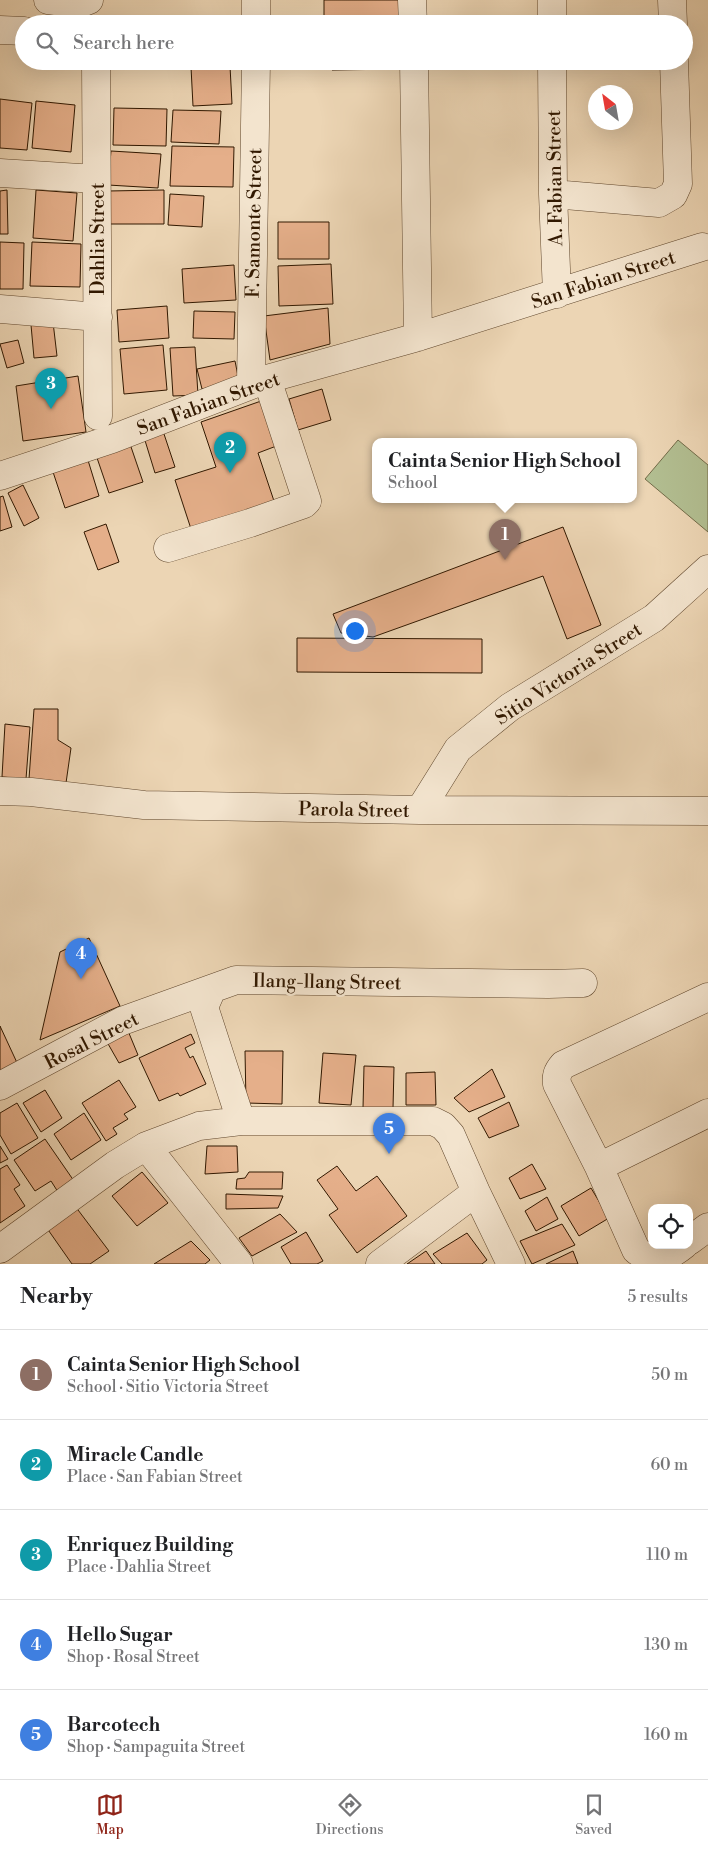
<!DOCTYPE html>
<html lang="en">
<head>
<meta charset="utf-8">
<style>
	:root { --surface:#fff; --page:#f2f2f2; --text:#202124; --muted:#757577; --line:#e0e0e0; --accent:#8f2418 }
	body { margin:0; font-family:"Libre Bodoni",serif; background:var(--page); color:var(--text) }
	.controls { position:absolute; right:15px; bottom:15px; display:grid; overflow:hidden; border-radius:10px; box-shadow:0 5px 20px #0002 }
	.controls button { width:45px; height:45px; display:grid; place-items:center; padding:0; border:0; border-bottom:1px solid var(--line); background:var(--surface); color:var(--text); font:25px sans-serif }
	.compass { position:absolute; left:588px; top:85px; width:45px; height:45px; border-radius:50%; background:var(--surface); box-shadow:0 5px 20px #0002; rotate:329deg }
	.you { position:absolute; left:354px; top:630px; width:18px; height:18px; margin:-12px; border:4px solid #fff; border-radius:50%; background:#1a73e8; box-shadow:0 0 0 8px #1a73e833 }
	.badge { display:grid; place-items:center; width:32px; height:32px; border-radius:50%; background:var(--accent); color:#fff; font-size:16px; font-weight:700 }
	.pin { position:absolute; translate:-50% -41px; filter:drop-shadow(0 1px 2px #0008) }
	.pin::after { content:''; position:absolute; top:26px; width:18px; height:15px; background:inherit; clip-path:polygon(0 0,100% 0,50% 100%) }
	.popup { position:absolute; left:372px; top:438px; width:265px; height:65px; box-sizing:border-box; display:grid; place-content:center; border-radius:10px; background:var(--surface); filter:drop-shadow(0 1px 4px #0005); font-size:16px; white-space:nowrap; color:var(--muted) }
	.popup b { font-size:19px; color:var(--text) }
	.popup::after { content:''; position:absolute; left:50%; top:100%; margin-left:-10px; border:10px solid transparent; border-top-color:var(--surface) }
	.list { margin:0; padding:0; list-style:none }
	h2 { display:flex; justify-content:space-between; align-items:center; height:65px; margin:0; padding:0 20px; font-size:21px }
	h2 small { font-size:16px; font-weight:400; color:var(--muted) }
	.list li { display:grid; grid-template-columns:32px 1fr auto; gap:15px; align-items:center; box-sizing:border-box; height:90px; padding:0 20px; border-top:1px solid var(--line) }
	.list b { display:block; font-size:19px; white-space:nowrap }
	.list p { margin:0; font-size:16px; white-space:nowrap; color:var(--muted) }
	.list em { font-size:16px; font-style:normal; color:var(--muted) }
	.icon { flex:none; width:28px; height:28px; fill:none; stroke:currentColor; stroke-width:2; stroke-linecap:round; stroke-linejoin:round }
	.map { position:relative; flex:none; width:708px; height:1264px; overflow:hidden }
	.search { position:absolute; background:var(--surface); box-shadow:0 5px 20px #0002; left:15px; right:15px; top:15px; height:55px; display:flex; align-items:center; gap:12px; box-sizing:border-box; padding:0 18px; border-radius:28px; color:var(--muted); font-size:19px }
	.sheet { height:515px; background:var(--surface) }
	nav { display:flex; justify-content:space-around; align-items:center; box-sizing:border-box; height:70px; border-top:1px solid var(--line); background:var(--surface); font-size:14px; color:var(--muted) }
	nav a { display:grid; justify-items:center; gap:2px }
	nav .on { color:var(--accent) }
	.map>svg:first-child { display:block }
	.green { fill:#b2be91; stroke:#726b48 }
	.building { fill:#e5af8a; stroke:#311800 }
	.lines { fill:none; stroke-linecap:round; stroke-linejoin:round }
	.minor-casing { stroke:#60472d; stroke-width:29 }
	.minor { stroke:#f3e4ce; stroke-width:28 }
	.labels { text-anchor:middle; stroke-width:5; stroke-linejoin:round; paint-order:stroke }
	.street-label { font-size:19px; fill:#311800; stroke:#f3e4ce }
</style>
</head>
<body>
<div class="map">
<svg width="708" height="1264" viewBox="0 0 708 1264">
	<rect width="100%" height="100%" fill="#ecd5b4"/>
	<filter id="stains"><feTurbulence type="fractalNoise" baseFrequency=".004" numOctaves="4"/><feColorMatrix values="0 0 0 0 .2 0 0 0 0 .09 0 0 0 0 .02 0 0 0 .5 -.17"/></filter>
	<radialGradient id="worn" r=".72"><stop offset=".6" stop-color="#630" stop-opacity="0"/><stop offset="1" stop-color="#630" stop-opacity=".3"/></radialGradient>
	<!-- green -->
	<path class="green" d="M678,440l30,25v67l-63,-53z"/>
	<!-- building -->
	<path class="building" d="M324,0h80l-1,19h-79z
		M332,61h67v8l-67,1z
		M230,66l2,38 -39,2 -2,-39z
		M0,99l32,4 -5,47 -27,-2z
		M36,101l39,4 -4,47 -39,-4z
		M114,108l53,1 -1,37 -53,-1z
		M173,110l48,1 -2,33 -48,-2z
		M172,146l62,1 -1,40 -63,-1z
		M111,151l50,3 -3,34 -50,-3z
		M7,190l1,44h-8v-43z
		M36,190l41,3 -4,48 -40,-3z
		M164,190v34h-56v-33z
		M170,194l34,2 -2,31 -34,-2z
		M278,222h51v37h-51z
		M0,242l24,1 -1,46h-23z
		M32,242l49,2 -1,43 -50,-1z
		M331,264l2,40 -54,2 -1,-40z
		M234,265l2,35 -52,3 -2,-34z
		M167,306l2,32 -50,4 -2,-32z
		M328,308l2,36 -60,16 -6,-44z
		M194,311l41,1 -1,27 -41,-1z
		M53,322l4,34 -23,2 -3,-33z
		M18,340l6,23 -17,5 -7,-24z
		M163,345l4,45 -43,4 -4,-45z
		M195,347l3,48 -25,1 -3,-48z
		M235,361l4,20 -37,8 -5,-20z
		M78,376l8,56 -63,9 -7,-55z
		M322,389l9,31 -33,10 -9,-31z
		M264,400l15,45 -21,8 18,54 -83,28 -18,-55 41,-13 -15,-45z
		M162,428l13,39 -20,6 -12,-39z
		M129,441l14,41 -34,11 -14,-41z
		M87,457l12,39 -34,12 -13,-39z
		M23,485l16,33 -15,8 -16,-33z
		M3,496l9,31 -12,4v-34z
		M106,524l13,38 -21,8 -14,-38z
		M563,527l38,98 -34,14 -24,-63 -170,61 -32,-4 -8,-19z
		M297,638l185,1v34l-185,-1z
		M34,709h24v31l13,8 -5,35 -37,-4z
		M5,724l25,3 -4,52 -24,-2z
		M89,938l31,68 -80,34 20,-88z
		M0,1026l19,41 -19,8z
		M126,1026l12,29 -19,8 -16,-28z
		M191,1034l4,9 -10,5 5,10 3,-2 13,28 -26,12 -2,-3 -19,8 -20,-43z
		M245,1051h38l-1,53 -36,-1z
		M323,1053l33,2 -5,50 -32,-2z
		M364,1066l30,1 -1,41h-30z
		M492,1069l13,28 -36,15 -15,-14z
		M435,1072l1,33h-30v-32z
		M119,1080l17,27 -12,7 4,5 -15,9 4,6 -11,7 -24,-38z
		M45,1090l17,28 -21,14 -18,-29z
		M509,1102l10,24 -30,12 -11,-20z
		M17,1103l21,35 -27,16 -11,-19v-22z
		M84,1113l17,27 -30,20 -17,-26z
		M45,1139l29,42 -16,11 -7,-11 -16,10 -21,-31z
		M0,1146l8,13 -8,4z
		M207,1146h30l1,26 -33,2z
		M532,1164l14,25 -26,10 -11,-21z
		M7,1165l13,20 -6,4 11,17 -25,17v-54z
		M337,1166l19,25 21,-15 30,40 -50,37 -28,-38 9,-6 -21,-29z
		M142,1172l26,31 -31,23 -25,-30z
		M249,1172h34l-1,17h-46l1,-10 8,-1z
		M591,1188l18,30 -30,18 -18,-30z
		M226,1194l57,2 -5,12 -52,1z
		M547,1197l11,22 -22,12 -11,-20z
		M72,1202l37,49 -19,13h-18l-28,-40z
		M280,1214l17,18 -45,24 -13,-18z
		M562,1224l13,21 -43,19 -12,-23z
		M306,1232l17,29 -6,3h-26l-10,-17z
		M467,1233l20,27 -5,4h-40l-9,-10z
		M191,1241l19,19 -5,4h-51z
		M426,1251l9,13h-28z
		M573,1251l5,13h-32z"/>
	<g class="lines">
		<defs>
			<path id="minor" d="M48,0l31,4 10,-4
				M412,0l1,24
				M552,0v24
				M672,0l1,24
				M256,24v-24
				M0,30l24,1
				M96,61l2,355
				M414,61l4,276
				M552,61l1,133 4,100
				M0,173l96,6
				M553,194l106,9 14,-8 5,-11 -4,-123
				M0,309l98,8
				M251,384l5,-323
				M0,476l112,-37 155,-60 151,-42 284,-90
				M168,548l82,-25 54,-19 3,-3 -40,-122
				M0,791l31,1 113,13 276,5 288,1
				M420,810l38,-61 52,-42 144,-89 54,-49
				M212,989l-8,18 37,114
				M0,1086l122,-65 114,-41 312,4 35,-1
				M146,1146l93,118
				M599,1167l109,-54
				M689,1241l19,-14
				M684,1245c-16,13 -31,19 -48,5l-37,-83 -42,-83c-1,-8 0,-12 6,-19l145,-68
				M0,1249l115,-84 31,-19 53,-20 42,-5h192l10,5 8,9 25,57 35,72
				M380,1264l96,-72"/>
		</defs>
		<!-- minor casing -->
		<use href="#minor" class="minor-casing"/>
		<!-- minor -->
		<use href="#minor" class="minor"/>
	</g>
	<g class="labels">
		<!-- street labels -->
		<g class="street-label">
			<text transform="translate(554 178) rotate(-91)" y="7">A. Fabian Street</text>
			<text transform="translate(253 223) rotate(-89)" y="7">F. Samonte Street</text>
			<text transform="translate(97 239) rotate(-90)" y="7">Dahlia Street</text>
			<text transform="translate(603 279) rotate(-18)" y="7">San Fabian Street</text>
			<text transform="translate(208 403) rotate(-20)" y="7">San Fabian Street</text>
			<text transform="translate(568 673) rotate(-33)" y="7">Sitio Victoria Street</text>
			<text transform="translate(354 809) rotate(1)" y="7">Parola Street</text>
			<text transform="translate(327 981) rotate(1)" y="7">Ilang-llang Street</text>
			<text transform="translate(91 1040) rotate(-27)" y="7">Rosal Street</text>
		</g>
	</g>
	<rect width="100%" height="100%" filter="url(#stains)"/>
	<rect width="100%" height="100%" fill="url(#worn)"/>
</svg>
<div class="controls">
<button><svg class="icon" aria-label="locate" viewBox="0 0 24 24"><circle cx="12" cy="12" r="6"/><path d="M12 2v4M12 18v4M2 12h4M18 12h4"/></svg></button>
</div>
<svg class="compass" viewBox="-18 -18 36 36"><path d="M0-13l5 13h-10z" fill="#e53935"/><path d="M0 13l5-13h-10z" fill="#757577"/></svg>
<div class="you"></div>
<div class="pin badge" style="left:505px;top:560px;background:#8d6e63">1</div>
<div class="popup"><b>Cainta Senior High School</b>School</div>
<div class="pin badge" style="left:230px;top:473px;background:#0f9aa8">2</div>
<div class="pin badge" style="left:51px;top:409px;background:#0f9aa8">3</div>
<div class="pin badge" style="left:81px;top:979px;background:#3f7fe0">4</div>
<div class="pin badge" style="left:389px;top:1154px;background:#3f7fe0">5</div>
<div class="search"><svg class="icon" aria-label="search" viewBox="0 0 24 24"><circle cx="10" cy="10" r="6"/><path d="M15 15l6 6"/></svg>Search here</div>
</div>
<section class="sheet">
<h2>Nearby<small>5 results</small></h2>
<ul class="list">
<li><span class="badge" style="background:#8d6e63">1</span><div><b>Cainta Senior High School</b><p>School · Sitio Victoria Street</p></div><em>50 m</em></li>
<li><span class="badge" style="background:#0f9aa8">2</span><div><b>Miracle Candle</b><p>Place · San Fabian Street</p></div><em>60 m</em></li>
<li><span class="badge" style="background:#0f9aa8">3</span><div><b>Enriquez Building</b><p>Place · Dahlia Street</p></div><em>110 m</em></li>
<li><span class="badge" style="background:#3f7fe0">4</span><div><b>Hello Sugar</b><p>Shop · Rosal Street</p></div><em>130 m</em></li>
<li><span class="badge" style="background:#3f7fe0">5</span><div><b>Barcotech</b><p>Shop · Sampaguita Street</p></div><em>160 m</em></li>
</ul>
</section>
<nav>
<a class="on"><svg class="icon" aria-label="map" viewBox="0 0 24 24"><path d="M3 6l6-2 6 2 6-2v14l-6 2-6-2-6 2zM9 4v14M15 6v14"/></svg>Map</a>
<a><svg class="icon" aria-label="directions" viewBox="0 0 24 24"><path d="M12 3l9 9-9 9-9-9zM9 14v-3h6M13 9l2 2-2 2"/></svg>Directions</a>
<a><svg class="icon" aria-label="saved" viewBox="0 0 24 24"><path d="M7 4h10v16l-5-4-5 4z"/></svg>Saved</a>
</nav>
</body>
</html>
